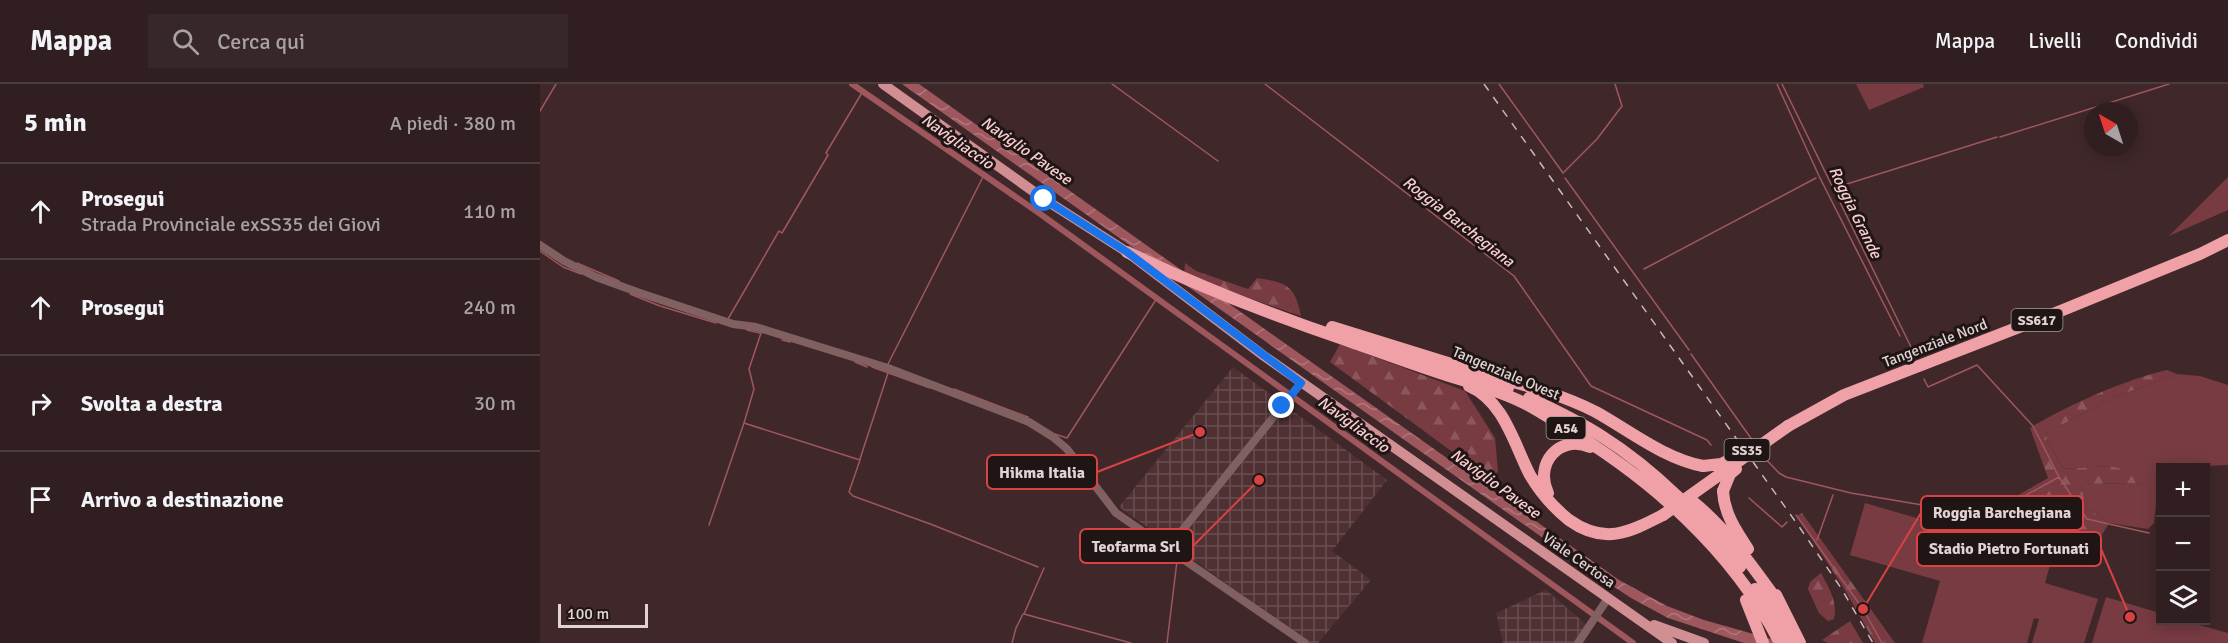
<!DOCTYPE html>
<html lang="it">
<head>
<meta charset="utf-8">
<style>
	:root { --surface:#301e20; --page:#382729; --text:#f1f3f6; --muted:#a8a2a5; --line:#4b3c3e }
	body { margin:0; font-family:Signika,sans-serif; background:var(--page); color:var(--text) }
	.controls { position:absolute; right:18px; bottom:18px; display:grid; overflow:hidden; border-radius:0px; box-shadow:0 3px 15px #0003 }
	.controls button { width:54px; height:54px; display:grid; place-items:center; padding:0; border:0; border-bottom:2px solid var(--line); background:var(--surface); color:var(--text); font:30px sans-serif }
	.compass { position:absolute; left:1544px; top:18px; width:54px; height:54px; border-radius:50%; background:var(--surface); box-shadow:0 3px 15px #0003; rotate:321deg }
	.scale { position:absolute; left:18px; bottom:15px; width:90px; box-sizing:border-box; padding-left:6px; border:3px solid #e2d2d3; border-top:0; font-size:16px; line-height:21px; white-space:nowrap; color:#e2d2d3; -webkit-text-stroke:4px #1f1515; paint-order:stroke }
	.stop { position:absolute; width:18px; height:18px; margin:-14px; border:4px solid #1a73e8; border-radius:50%; background:#fff }
	.stop.end { background:#1a73e8; border-color:#fff; box-shadow:0 2px 6px #0008 }
	.list { margin:0; padding:0; list-style:none }
	h2 { display:flex; justify-content:space-between; align-items:center; height:78px; margin:0; padding:0 24px; font-size:26px }
	h2 small { font-size:20px; font-weight:400; color:var(--muted) }
	.list li { display:grid; grid-template-columns:39px 1fr auto; gap:18px; align-items:center; box-sizing:border-box; height:96px; padding:0 24px; border-top:2px solid var(--line) }
	.list b { display:block; font-size:22px; white-space:nowrap }
	.list p { margin:0; font-size:20px; white-space:nowrap; color:var(--muted) }
	.list em { font-size:20px; font-style:normal; color:var(--muted) }
	.icon { flex:none; width:33px; height:33px; fill:none; stroke:currentColor; stroke-width:2; stroke-linecap:round; stroke-linejoin:round }
	.map { position:relative; flex:none; width:1688px; height:559px; overflow:hidden }
	header { display:flex; align-items:center; gap:36px; box-sizing:border-box; height:84px; padding:0 30px; background:var(--surface); border-bottom:2px solid var(--line) }
	header strong { font-size:28px }
	nav { display:flex; gap:33px; margin-inline-start:auto; font-size:21px }
	.search { width:420px; height:54px; background:var(--page); display:flex; align-items:center; gap:15px; box-sizing:border-box; padding:0 21px; border-radius:0px; color:var(--muted); font-size:22px }
	main { display:flex }
	aside { flex:1; background:var(--surface) }
	.map>svg:first-child { display:block }
	.industrial { fill:url(#industrial-grid) }
	.green { fill:#783b42 }
	.forest { fill:url(#forest-firs) }
	.water { fill:url(#water-waves) }
	.lines { fill:none; stroke-linecap:round; stroke-linejoin:round }
	.stream { stroke:#9f575e; stroke-width:1.5 }
	.canal { stroke:#9f575e; stroke-width:6 }
	.minor { stroke:#816062; stroke-width:8 }
	.major { stroke:#d18e93; stroke-width:10 }
	.highway { stroke:#f0a1a7; stroke-width:12 }
	.rail { stroke:#cab9ba; stroke-width:1.5; stroke-dasharray:8 8; stroke-linecap:butt }
	.highway-bridge { stroke:#f0a1a7; stroke-width:12 }
	.route { stroke:#1a73e8; stroke-width:8 }
	.labels { text-anchor:middle; stroke-width:6; stroke-linejoin:round; paint-order:stroke }
	.shield { fill:#1f1515; stroke:#a8999a; stroke-width:1.5 }
	.shield-label { font-size:14px; font-weight:bold; fill:#e2d2d3 }
	.street-label { font-size:15px; fill:#e2d2d3; stroke:#1f1515 }
	.water-label { font-size:16px; font-style:italic; fill:#f9cdcf; stroke:#1f1515 }
	.leader { fill:none; stroke:#d84242; stroke-width:2 }
	.callout-dot { fill:#d84242; stroke:#1f1515; stroke-width:2 }
	.callout { fill:#1f1515; stroke:#d84242; stroke-width:2 }
	.callout-label { font-size:16px; text-anchor:middle; font-weight:bold; fill:#e2d2d3 }
</style>
</head>
<body>
<header>
<strong>Mappa</strong>
<div class="search"><svg class="icon" aria-label="search" viewBox="0 0 24 24"><circle cx="10" cy="10" r="6"/><path d="M15 15l6 6"/></svg>Cerca qui</div>
<nav><a>Mappa</a><a>Livelli</a><a>Condividi</a></nav>
</header>
<main>
<aside>
<h2>5 min<small>A piedi · 380 m</small></h2>
<ul class="list">
<li><svg class="icon" aria-label="ahead" viewBox="0 0 24 24"><path d="M12 20V5M6 11l6-6 6 6"/></svg><div><b>Prosegui</b><p>Strada Provinciale exSS35 dei Giovi</p></div><em>110 m</em></li>
<li><svg class="icon" aria-label="ahead" viewBox="0 0 24 24"><path d="M12 20V5M6 11l6-6 6 6"/></svg><div><b>Prosegui</b></div><em>240 m</em></li>
<li><svg class="icon" aria-label="right" viewBox="0 0 24 24"><path d="M7 20v-9h11M14 6l5 5-5 5"/></svg><div><b>Svolta a destra</b></div><em>30 m</em></li>
<li><svg class="icon" aria-label="arrive" viewBox="0 0 24 24"><path d="M6 21V4h12l-3 4 3 4H6"/></svg><div><b>Arrivo a destinazione</b></div></li>
</ul>
</aside>
<div class="map">
<svg width="1688" height="559" viewBox="0 0 1688 559">
	<defs>
		<pattern id="industrial-grid" width="8" height="8" patternUnits="userSpaceOnUse" patternTransform="scale(1.5)"><rect width="8" height="8" fill="#4f3033"/><path d="M0 4h8M4 0v8" fill="none" stroke="#684d50"/></pattern>
		<pattern id="forest-firs" width="22" height="20" patternUnits="userSpaceOnUse" patternTransform="scale(1.5)"><rect width="22" height="20" fill="#783b42"/><path d="M5 1l3.5 6h-7zM16 11l3.5 6h-7z" fill="#8b565c"/></pattern>
		<pattern id="water-waves" width="16" height="10" patternUnits="userSpaceOnUse" patternTransform="scale(1.5)"><rect width="16" height="10" fill="#9f575e"/><path d="M0 5q4-4 8 0t8 0" fill="none" stroke="#b0767c"/></pattern>
	</defs>
	<rect width="100%" height="100%" fill="#40282a"/>
	<!-- industrial -->
	<path class="industrial" d="M693,283l154,113 -55,71 39,29 -53,63h-8l-191,-136z
		M1006,506l40,34 -12,19h-71l-7,-30z"/>
	<!-- green -->
	<path class="green" d="M1316,0h67l1,3 -55,23z
		M1688,93v33l-59,26z
		M1637,290l23,2 28,9v80l-68,3v34l-4,3 -2,18 -6,6 -39,-6 -23,-16 -5,-23 69,-1 -43,-17 -44,3 -16,-29 -1,-7 69,-36z
		M1325,419l89,26 3,-7 97,28 -9,33 53,16 -14,44h-52l7,-24 -5,-1 -7,25h-105l18,-62 -90,-26z
		M1566,513l54,16v7l25,1 43,12v10h-136z"/>
	<!-- forest -->
	<path class="forest" d="M645,179l11,8 52,18 9,-11c31,5 38,8 44,38l-117,-40z
		M800,260l125,47 30,47 3,33 -6,10 -162,-119z
		M1627,286l10,4 -62,23 -69,36 1,7 16,29 44,-3 45,7 -1,10 -70,1 5,23 23,16 -6,10 -13,14c-16,-1 -54,-3 -68,-10 -8,-4 -13,-16 -16,-23l4,-14 38,-22 -18,-50c38,-23 94,-48 137,-58z
		M1262,429l93,130h-20l-33,-58 -45,-69z
		M1281,489c8,15 17,29 13,46l-6,2 -9,-8 -11,-24 2,-7z
		M1310,537l13,22h-35l-6,-3z"/>
	<!-- water -->
	<path class="water" d="M362,0h17l700,496 48,26 37,14 81,23h-41l-76,-25 -37,-20 -50,-33z"/>
	<g class="lines">
		<!-- stream -->
		<path class="stream" d="M572,0l106,77
			M725,0l249,192 77,110 116,54 4,5
			M959,0l64,89 34,-34 25,-33 -7,-22
			M1237,0l42,92 81,160
			M1242,0l130,265
			M0,27l16,-27
			M1460,53l169,-53
			M1025,94l124,172
			M1294,104l163,-51
			M0,167l23,16 18,7
			M37,179l42,18
			M1104,185l172,-91
			M90,210l30,12 56,17
			M188,235l51,-88 3,2 46,-78 -2,-2 37,-62
			M207,246l13,3
			M221,249l-12,36 5,20 -10,34 116,37 -11,32 4,4 80,29 105,42
			M242,256l8,2
			M1151,270l64,90
			M315,278l12,5
			M348,280l96,-189
			M332,283l58,21
			M1384,295l4,8 49,-22 56,61 26,51 28,42 62,14
			M414,305l74,28
			M515,350l12,4 90,-140
			M1220,369l19,20 7,4 65,16 137,23 71,-39
			M320,375l28,-86
			M1209,414l33,29 5,-5
			M1256,431l67,94 19,34
			M169,441l35,-102
			M1277,456l16,-45
			M640,468l9,6
			M504,484l-20,46 107,29
			M472,559l4,-15 7,-14
			M627,559l10,-82"/>
		<!-- canal -->
		<path class="canal" d="M312,0l187,129 594,430"/>
		<!-- minor -->
		<path class="minor" d="M0,161l24,16 32,16 44,16 93,31 23,3 132,41 141,54 24,15 14,12 49,64 189,130
			M628,464l133,-165
			M1038,559l30,-45"/>
		<!-- major -->
		<path class="major" d="M343,0l161,115 83,53 137,104 408,287
			M1114,541l50,18"/>
		<!-- highway -->
		<path class="highway" d="M587,168c71,34 145,63 219,88 31,11 63,23 94,33 28,9 55,16 82,29 13,6 26,15 39,23 88,52 172,125 219,218
			M792,243l132,41 44,20
			M959,294c33,9 66,18 97,34 34,19 69,47 107,54
			M929,302c35,15 45,58 61,89 10,17 24,33 39,45 35,25 59,13 94,-5
			M989,314c26,12 51,24 74,39 49,31 103,83 137,130
			M1248,342l56,-31 214,-83 142,-58 28,-14
			M1183,407c1,22 13,40 25,58
			M1008,409c-14,-29 11,-59 42,-46
			M1152,417c35,28 60,65 87,102
			M1215,505l21,29 14,25
			M1236,511l24,48
			M1206,516l17,43"/>
		<!-- rail -->
		<path class="rail" d="M944,0l316,444 41,60 32,55"/>
		<!-- highway-bridge -->
		<path class="highway-bridge" d="M1163,382l18,-2 12,-6
			M1183,407l7,-17 6,-5
			M1123,431l125,-89"/>
	</g>
	<g class="lines">
		<!-- route -->
		<path class="route" d="M504,115l83,53 174,131 -19,23"/>
	</g>
	<g class="labels">
		<!-- shield labels -->
		<g class="shield">
			<rect x="1471.5" y="225" width="51" height="22" rx="4.5"/>
			<rect x="1006.5" y="333" width="39" height="22" rx="4.5"/>
			<rect x="1184.5" y="355" width="45" height="22" rx="4.5"/>
		</g>
		<g class="shield-label">
			<text x="1497" y="241">SS617</text>
			<text x="1026" y="349">A54</text>
			<text x="1207" y="371">SS35</text>
		</g>
		<!-- street labels -->
		<g class="street-label">
			<text transform="translate(1395 259) rotate(-21)" y="5">Tangenziale Nord</text>
			<text transform="translate(966 289) rotate(23)" y="5">Tangenziale Ovest</text>
			<text transform="translate(1039 476) rotate(35)" y="5">Viale Certosa</text>
		</g>
		<!-- water labels -->
		<g class="water-label">
			<text transform="translate(418 57) rotate(35)" y="6">Navigliaccio</text>
			<text transform="translate(487 66) rotate(35)" y="6">Naviglio Pavese</text>
			<text transform="translate(1316 128) rotate(64)" y="6">Roggia Grande</text>
			<text transform="translate(919 137) rotate(38)" y="6">Roggia Barchegiana</text>
			<text transform="translate(814 340) rotate(36)" y="6">Navigliaccio</text>
			<text transform="translate(956 399) rotate(36)" y="6">Naviglio Pavese</text>
		</g>
	</g>
	<!-- callouts -->
	<path class="leader" d="M660 348L557 388M1323 525L1381 429M719 396L653 462M1590 533L1561 465"/>
	<g class="callout-dot">
		<circle cx="660" cy="348" r="6"/>
		<circle cx="1323" cy="525" r="6"/>
		<circle cx="719" cy="396" r="6"/>
		<circle cx="1590" cy="533" r="6"/>
	</g>
	<g class="callout">
		<rect x="447" y="371" width="110" height="34" rx="6"/>
		<rect x="1381" y="412" width="162" height="34" rx="6"/>
		<rect x="540" y="445" width="113" height="34" rx="6"/>
		<rect x="1377" y="448" width="184" height="34" rx="6"/>
	</g>
	<g class="callout-label">
		<text x="502" y="394">Hikma Italia</text>
		<text x="1462" y="434">Roggia Barchegiana</text>
		<text x="596" y="468">Teofarma Srl</text>
		<text x="1469" y="470">Stadio Pietro Fortunati</text>
	</g>
</svg>
<div class="controls">
<button>+</button>
<button>−</button>
<button><svg class="icon" aria-label="layers" viewBox="0 0 24 24"><path d="M12 4l9 5-9 5-9-5zM3 14l9 5 9-5"/></svg></button>
</div>
<svg class="compass" viewBox="-18 -18 36 36"><path d="M0-13l5 13h-10z" fill="#e53935"/><path d="M0 13l5-13h-10z" fill="#a8a2a5"/></svg>
<div class="scale">100 m</div>
<div class="stop" style="left:504px;top:115px"></div>
<div class="stop end" style="left:742px;top:322px"></div>
</div>
</main>
</body>
</html>
